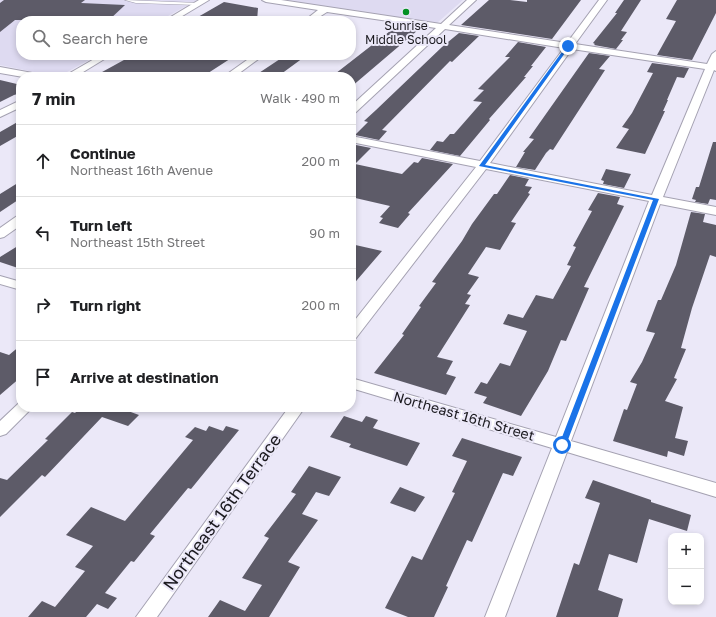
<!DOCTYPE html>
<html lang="en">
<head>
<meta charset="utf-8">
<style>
	:root { --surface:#fff; --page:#f2f2f2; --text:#202124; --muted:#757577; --line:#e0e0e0 }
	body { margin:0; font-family:"Golos Text",sans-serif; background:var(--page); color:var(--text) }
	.controls { position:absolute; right:12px; bottom:12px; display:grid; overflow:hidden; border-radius:8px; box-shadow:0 2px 6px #0003 }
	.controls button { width:36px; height:36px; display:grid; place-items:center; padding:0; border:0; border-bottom:1px solid var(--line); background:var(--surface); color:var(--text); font:20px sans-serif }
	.stop { position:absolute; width:12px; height:12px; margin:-9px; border:3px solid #1a73e8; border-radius:50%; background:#fff }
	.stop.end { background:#1a73e8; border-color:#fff; box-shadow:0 1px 4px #0008 }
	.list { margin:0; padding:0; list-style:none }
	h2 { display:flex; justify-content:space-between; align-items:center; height:52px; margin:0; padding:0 16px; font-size:17px }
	h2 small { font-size:13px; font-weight:400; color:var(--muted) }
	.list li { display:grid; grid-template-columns:26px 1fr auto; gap:12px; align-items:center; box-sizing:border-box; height:72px; padding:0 16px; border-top:1px solid var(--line) }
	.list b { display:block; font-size:15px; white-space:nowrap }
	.list p { margin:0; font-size:13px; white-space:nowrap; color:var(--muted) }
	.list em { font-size:13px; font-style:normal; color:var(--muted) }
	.icon { flex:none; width:22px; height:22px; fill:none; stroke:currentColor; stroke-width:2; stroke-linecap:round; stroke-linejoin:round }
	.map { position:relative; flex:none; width:716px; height:617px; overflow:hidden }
	.search { position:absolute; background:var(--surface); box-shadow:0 2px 6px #0003; left:16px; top:16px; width:340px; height:44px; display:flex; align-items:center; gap:10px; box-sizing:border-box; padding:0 14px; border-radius:16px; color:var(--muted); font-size:15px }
	.panel { position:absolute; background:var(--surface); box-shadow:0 2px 6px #0003; left:16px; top:72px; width:340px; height:340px; border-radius:16px }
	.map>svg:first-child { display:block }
	.built { fill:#dedaf1 }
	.building { fill:#5d5b68 }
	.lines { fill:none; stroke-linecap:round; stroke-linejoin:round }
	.lane-casing { stroke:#a5a2b2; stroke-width:1 }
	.street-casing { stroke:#a5a2b2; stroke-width:2 }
	.lane { fill:#fff; fill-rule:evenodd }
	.street { fill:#fff; fill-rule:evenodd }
	.route { fill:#1a73e8 }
	.poi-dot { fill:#029022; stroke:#ebe8f8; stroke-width:1.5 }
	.labels { text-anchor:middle; stroke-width:4; stroke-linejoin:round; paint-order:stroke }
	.far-poi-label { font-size:12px; fill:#1b1a1f; stroke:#ebe8f8 }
	.street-label { font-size:14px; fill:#1b1a1f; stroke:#ebe8f8 }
	.near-street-label { font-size:17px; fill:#1b1a1f; stroke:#ebe8f8 }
</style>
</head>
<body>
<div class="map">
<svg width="716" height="617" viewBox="0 0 716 617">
	<rect width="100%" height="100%" fill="#ebe8f8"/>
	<!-- built -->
	<path class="built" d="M0,0h197l-38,21h-138v34h77l-40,22 -58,-12z
		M283,0h180l-26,23z"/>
	<!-- building -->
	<path class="building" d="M4,0h81l-4,3 44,2 -17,16 -93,-1 -15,12v-29z
		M489,0h21l17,2v-2h54l-29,39 -91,-14z
		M624,0h17l-20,31 6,1 -6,8h2l-7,9 -22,-4 1,-1 -2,-1 24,-30h-2z
		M677,0h39v13l-24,47 -35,-5 19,-34 -10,-2z
		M224,2l34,6 -1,13h-66z
		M394,28l24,2 -67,57v-10h-20z
		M459,33l20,3 -27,26 -2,-1 -68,69 5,1 -8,9 -24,-5 13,-13 -4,-1 12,-11 66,-63z
		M518,42l28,5 -15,19h2l-9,11h2l-37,42 1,1 -30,36 -30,-6 7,-9 6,1 7,-8h4l28,-32 -9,-1 11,-11 -6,-1 32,-32h-5z
		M589,53l21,3 -11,13 6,1 -52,80 -3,-1 -4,4 -11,17 -19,-3 9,-15h-2l11,-13 -5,-1z
		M133,55h103l-34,22h-24l-22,-4v4h-63z
		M286,55h21l-30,22h-24z
		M652,63l37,5 -5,10 -7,-1 -10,23h1l-5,11h2l-20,43 -29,-6 13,-19 -7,-2 10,-14 21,-40 -6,-1z
		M0,80l21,5v8l-7,2 -14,7z
		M21,120v14l-21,12v-14z
		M713,142h3v58l-6,-1 -2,5 -13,-2 1,-2 -4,-1 4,-12h3z
		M351,144l20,4 -16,16 47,10 12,-12 4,1 4,-5 31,6 -45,49 2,1 -12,14 -19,-5 4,-5 -3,-1 10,-11 -39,-9z
		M606,169l25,5 -7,14 -21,-4 1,-3 -3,-1z
		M510,175l19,4 -4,7 7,1 -4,6 2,1 -19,28 5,1 -16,27 -14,-3 -18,27 11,3 -12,17 4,1 -6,9 5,1 -33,52 16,4 -7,13 10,3 -10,18 -72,-22 30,-38 -2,-1 19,-27 -2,-1 17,-23 -4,-1 30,-41 10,-17 22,-30h3z
		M21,181v17l-21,14v-18z
		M598,193l22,4 -3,7 7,2 -40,81 5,1 -23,53 -5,-1 -13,31 -27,45 -38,-13 4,-6 -13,-4 7,-11 6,2 13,-21 10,3 17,-35 -24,-7 5,-10 15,4 13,-23 17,4 18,-33 -4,-1 9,-18 -3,-1 19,-35 -4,-1z
		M691,212l14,2 -2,8 13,3v32l-6,-2 -18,53 -11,40 5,1 -12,29 3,1 -12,22 18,6 -8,31 13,3 -4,15 -16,-5 -1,6 -54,-16 11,-32 3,1 10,-26 -7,-2 12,-20 13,-29 -9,-2 12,-31h3l15,-35z
		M21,244v25l-21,-7v-5z
		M351,244l31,7 -31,36z
		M21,345v32l-21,18v-43l9,3z
		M79,407h38l22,8 -11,11 -26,-9 -57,60 -3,-2 -42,42v-39l7,2 41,-40 -3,-1 27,-27 3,1 4,-4z
		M344,416l18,6 4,-6 12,4 -5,8 47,15 -13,23 -58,-19 2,-3 -21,-7z
		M209,426l14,5 3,-5 13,4 -48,59 -3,-1 -38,46 5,2 -21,26 -3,-1 -26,32 12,5 -9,11 -11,-5 -11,13h-58l14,-16 13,6 30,-36 -10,-4 18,-21 -27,-11 25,-28 34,14 68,-81 -8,-3 10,-10 11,4z
		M462,438l60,19 -9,19 -10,-3 -31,69 -5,-2 -21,46 2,1 -14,30h-26l-23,-9 27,-52 10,4 33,-67 -3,-1 15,-31 -15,-5z
		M309,466l32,11 -12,19 -13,-4 -14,22 16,6 -30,42 12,5 -31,50h-61l12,-17 25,11 17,-26 -20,-7 27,-40 -5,-2 32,-42 -5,-2z
		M593,480l58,20v2l40,13 -4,16 -38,-12 -12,44 -28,-9 -11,36 25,9 -5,18h-62l18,-54 5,2 21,-62 -15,-5z
		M400,487l25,10 -10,15 -25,-9z"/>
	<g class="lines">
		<defs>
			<path id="lane" d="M125,0l73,3 2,1 -2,1 -62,-2z"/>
			<path id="street" d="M199,0h10l-35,21h-10z
				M262,0h19l160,24 26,-24h9l-27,25 118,18 32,-43h8l-32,44 132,20 5,-10 4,-3v20l-2,-1 -51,127 53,10v8l-56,-11 -89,237 145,42v14l-149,-45 -62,165h-20l67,-169 -201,-60v-10l205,59 93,-236 -163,-32 -130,169 -5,1v-14l125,-158 -125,-25v-6l129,25 84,-113 -119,-19 -90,84 -4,1v-8l85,-78 -109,-16 -14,9h-9l14,-11 -52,-8zM572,49l133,20 -53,126 -162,-32z
				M101,55h10l-36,22h-12z
				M254,55h10l-30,22h-11z
				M0,67l38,7 5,3h-20l-23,-4z
				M21,100v7l-21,10v-7z
				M21,215v10l-17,12 -4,1v-10l17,-12z
				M0,276l21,6v8l-21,-6z
				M19,403h2v4h12l-27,27 -6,2v-15z
				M289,407h16l-148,210h-21z"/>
		</defs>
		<!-- lane casing -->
		<use href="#lane" class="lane-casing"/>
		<!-- street casing -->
		<use href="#street" class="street-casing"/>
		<!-- lane -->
		<use href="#lane" class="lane"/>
		<!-- street -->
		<use href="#street" class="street"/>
	</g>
	<!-- route -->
	<path class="route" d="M567,45l3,1 -85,119 174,34 -93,246 -4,3 -3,-3 94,-245 -174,-34z"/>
	<!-- markers -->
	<circle class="poi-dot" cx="406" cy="12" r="4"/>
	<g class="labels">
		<!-- far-poi labels -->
		<g class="far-poi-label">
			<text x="406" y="30">Sunrise<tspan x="406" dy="14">Middle School</tspan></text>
		</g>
		<!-- street labels -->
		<g class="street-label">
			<text transform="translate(464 416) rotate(16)" y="5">Northeast 16th Street</text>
		</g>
		<!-- near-street labels -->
		<g class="near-street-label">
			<text transform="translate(222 512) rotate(-54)" y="6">Northeast 16th Terrace</text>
		</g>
	</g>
</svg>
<div class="controls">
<button>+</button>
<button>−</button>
</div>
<div class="stop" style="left:562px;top:445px"></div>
<div class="stop end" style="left:568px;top:46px"></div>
<div class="search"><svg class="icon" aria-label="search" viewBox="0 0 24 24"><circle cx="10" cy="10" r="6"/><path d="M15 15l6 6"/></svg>Search here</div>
<section class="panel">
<h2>7 min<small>Walk · 490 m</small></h2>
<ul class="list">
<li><svg class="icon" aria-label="ahead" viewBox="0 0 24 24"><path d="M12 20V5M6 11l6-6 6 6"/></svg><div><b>Continue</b><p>Northeast 16th Avenue</p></div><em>200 m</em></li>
<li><svg class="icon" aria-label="left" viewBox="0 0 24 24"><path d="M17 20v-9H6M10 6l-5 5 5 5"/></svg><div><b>Turn left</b><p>Northeast 15th Street</p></div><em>90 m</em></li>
<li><svg class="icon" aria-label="right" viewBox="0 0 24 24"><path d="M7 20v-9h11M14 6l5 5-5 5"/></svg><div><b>Turn right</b></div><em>200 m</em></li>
<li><svg class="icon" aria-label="arrive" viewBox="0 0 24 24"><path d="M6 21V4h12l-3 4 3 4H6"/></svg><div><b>Arrive at destination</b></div></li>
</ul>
</section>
</div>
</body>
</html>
